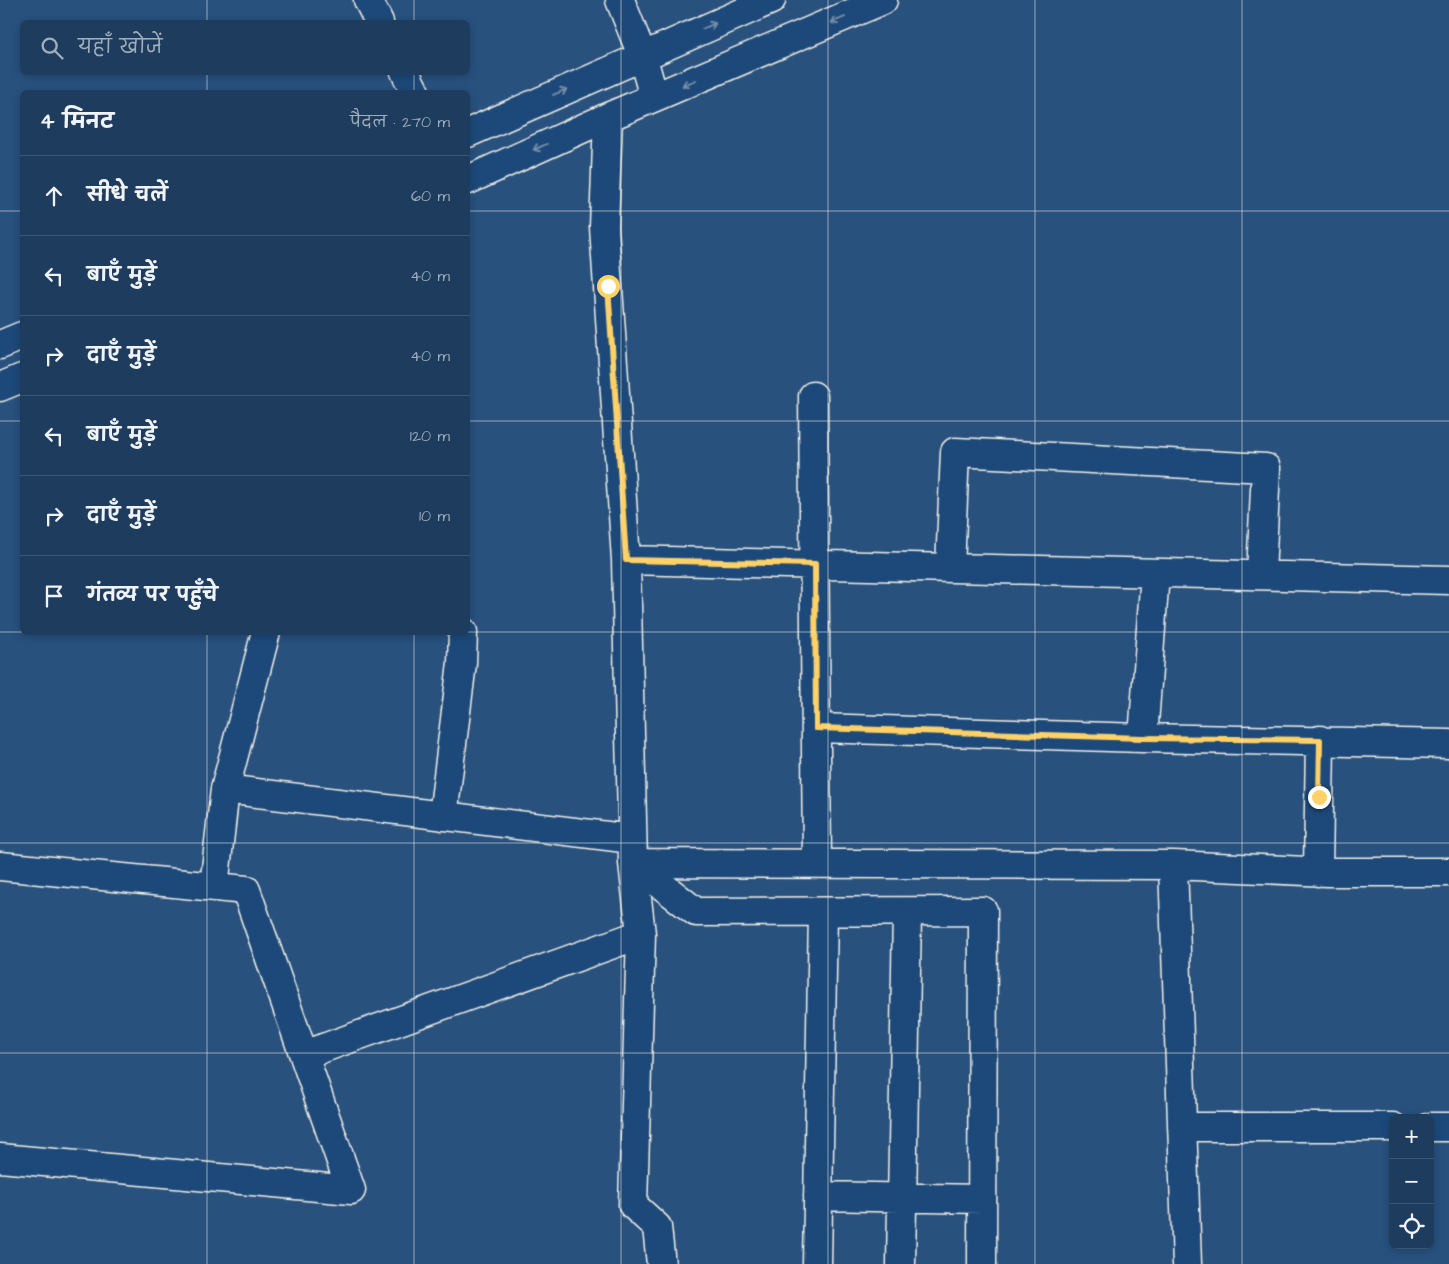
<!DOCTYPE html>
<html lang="hi">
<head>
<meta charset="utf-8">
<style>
	:root { --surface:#1e3d5e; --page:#264464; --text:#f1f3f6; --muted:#a1aebc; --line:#3c5673 }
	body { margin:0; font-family:"Architects Daughter","Playpen Sans Deva",sans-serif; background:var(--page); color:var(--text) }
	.controls { position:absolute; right:15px; bottom:15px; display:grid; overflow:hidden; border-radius:8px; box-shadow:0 2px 8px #0003 }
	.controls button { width:45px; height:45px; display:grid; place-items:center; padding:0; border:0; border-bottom:1px solid var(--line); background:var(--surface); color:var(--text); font:25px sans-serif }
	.stop { position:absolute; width:15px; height:15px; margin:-11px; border:4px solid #ffd166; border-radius:50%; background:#fff }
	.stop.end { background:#ffd166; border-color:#fff; box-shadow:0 1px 5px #0008 }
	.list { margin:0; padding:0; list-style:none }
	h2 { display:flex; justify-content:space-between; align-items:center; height:65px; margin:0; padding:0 20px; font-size:21px }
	h2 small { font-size:16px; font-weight:400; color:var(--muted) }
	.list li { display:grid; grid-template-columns:32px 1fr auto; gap:15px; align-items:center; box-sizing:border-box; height:80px; padding:0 20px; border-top:1px solid var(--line) }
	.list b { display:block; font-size:19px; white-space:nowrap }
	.list em { font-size:16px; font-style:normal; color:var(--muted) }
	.icon { flex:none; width:28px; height:28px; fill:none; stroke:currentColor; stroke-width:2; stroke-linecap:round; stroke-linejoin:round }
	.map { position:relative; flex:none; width:1449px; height:1264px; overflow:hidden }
	.search { position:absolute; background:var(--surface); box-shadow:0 2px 8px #0003; left:20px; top:20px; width:450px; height:55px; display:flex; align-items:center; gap:12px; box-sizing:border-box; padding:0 18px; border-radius:8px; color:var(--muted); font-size:19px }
	.panel { position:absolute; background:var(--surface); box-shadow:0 2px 8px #0003; left:20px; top:90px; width:450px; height:545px; border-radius:8px }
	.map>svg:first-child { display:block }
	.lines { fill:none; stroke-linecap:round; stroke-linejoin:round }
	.minor-casing { stroke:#f4f1e8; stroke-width:31 }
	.primary-casing { stroke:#f4f1e8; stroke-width:31 }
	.minor { stroke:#1f4a7a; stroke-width:28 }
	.primary { stroke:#1f4a7a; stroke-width:28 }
	.oneway { stroke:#748da6 }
	.route { stroke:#ffd166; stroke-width:6 }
	.grid { fill:none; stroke:#f4f1e8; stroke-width:1; stroke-opacity:0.55 }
</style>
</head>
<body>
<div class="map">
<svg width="1449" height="1264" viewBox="0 0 1449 1264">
	<rect width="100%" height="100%" fill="#28517e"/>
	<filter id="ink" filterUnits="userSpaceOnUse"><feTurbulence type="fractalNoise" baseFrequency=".02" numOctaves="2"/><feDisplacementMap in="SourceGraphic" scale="10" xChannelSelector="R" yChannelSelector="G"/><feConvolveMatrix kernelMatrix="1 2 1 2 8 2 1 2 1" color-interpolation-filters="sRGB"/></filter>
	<g filter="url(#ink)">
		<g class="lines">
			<defs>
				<path id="minor" d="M368,0l11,22
					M620,0l22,55 12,42
					M405,72l10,20
					M608,117l-4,110 22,333 7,303 540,2 155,7h121
					M813,396l4,467
					M626,560l823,20
					M950,568l5,-116 311,16 -5,107
					M816,728l327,10 306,6
					M1143,738l12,-165
					M225,789l41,-157
					M443,816l19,-153 1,-31
					M633,863l63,49 287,-1 -1,353
					M633,863l8,71 -8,271 24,22 4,37
					M1173,865l14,399
					M0,866l246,24 105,300 -351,-32
					M1318,872l2,-132
					M214,887l11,-98 407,50
					M304,1055l337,-121
					M1182,1127h211
					M1430,1127h19
					M818,1196l164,3
					M817,1264l6,-352
					M901,1264l6,-352"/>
				<path id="primary" d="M468,133l303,-133
					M468,180l140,-63 275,-117
					M0,345l22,-9
					M0,387l22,-9"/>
			</defs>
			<!-- minor casing -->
			<use href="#minor" class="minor-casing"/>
			<!-- primary casing -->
			<use href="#primary" class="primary-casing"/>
			<!-- minor -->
			<use href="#minor" class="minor"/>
			<!-- primary -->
			<use href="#primary" class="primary"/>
		</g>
		<!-- one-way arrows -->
		<defs><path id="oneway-shaft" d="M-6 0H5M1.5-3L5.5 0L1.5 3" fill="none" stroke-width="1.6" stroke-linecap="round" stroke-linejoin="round" transform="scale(1.25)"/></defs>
		<g class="oneway">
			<use href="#oneway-shaft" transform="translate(838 20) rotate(157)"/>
			<use href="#oneway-shaft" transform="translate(709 26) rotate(-23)"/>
			<use href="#oneway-shaft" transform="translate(689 83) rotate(157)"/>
			<use href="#oneway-shaft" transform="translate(560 92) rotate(-23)"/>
			<use href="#oneway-shaft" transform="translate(540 147) rotate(156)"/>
		</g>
	</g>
	<g class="lines" filter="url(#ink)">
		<!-- route -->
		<path class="route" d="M608,286l18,274 189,4 1,164 327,10 177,2 -1,57"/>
	</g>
	<!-- grid -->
	<path class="grid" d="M207,0v22M414,0v22M621,0v1264M828,0v1264M1035,0v1264M1242,0v1264M207,72v20M414,72v20M0,211h22M468,211h981M0,421h22M468,421h981M0,632h22M207,632v632M414,632v632M468,632h981M0,843h1449M0,1053h1449"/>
</svg>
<div class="controls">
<button>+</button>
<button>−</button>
<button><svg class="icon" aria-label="locate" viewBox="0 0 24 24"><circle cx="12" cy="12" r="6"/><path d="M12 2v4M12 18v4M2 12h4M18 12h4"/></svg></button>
</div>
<div class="stop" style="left:608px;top:286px"></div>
<div class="stop end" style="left:1319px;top:797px"></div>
<div class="search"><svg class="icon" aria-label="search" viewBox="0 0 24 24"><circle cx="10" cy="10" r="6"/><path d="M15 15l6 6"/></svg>यहाँ खोजें</div>
<section class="panel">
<h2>4 मिनट<small>पैदल · 270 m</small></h2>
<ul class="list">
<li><svg class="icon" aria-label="ahead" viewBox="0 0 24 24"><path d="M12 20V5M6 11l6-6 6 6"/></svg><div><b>सीधे चलें</b></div><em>60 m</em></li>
<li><svg class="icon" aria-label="left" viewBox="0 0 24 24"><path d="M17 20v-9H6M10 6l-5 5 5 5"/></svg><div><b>बाएँ मुड़ें</b></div><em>40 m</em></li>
<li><svg class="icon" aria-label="right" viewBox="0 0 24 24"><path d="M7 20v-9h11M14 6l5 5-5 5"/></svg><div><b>दाएँ मुड़ें</b></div><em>40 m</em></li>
<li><svg class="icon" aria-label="left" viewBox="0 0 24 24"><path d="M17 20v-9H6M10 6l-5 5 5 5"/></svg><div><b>बाएँ मुड़ें</b></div><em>120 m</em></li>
<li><svg class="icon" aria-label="right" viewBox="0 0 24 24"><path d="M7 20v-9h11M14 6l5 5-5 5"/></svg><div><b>दाएँ मुड़ें</b></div><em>10 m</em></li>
<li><svg class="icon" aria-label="arrive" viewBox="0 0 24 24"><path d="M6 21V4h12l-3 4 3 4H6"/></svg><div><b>गंतव्य पर पहुँचे</b></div></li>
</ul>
</section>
</div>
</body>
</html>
